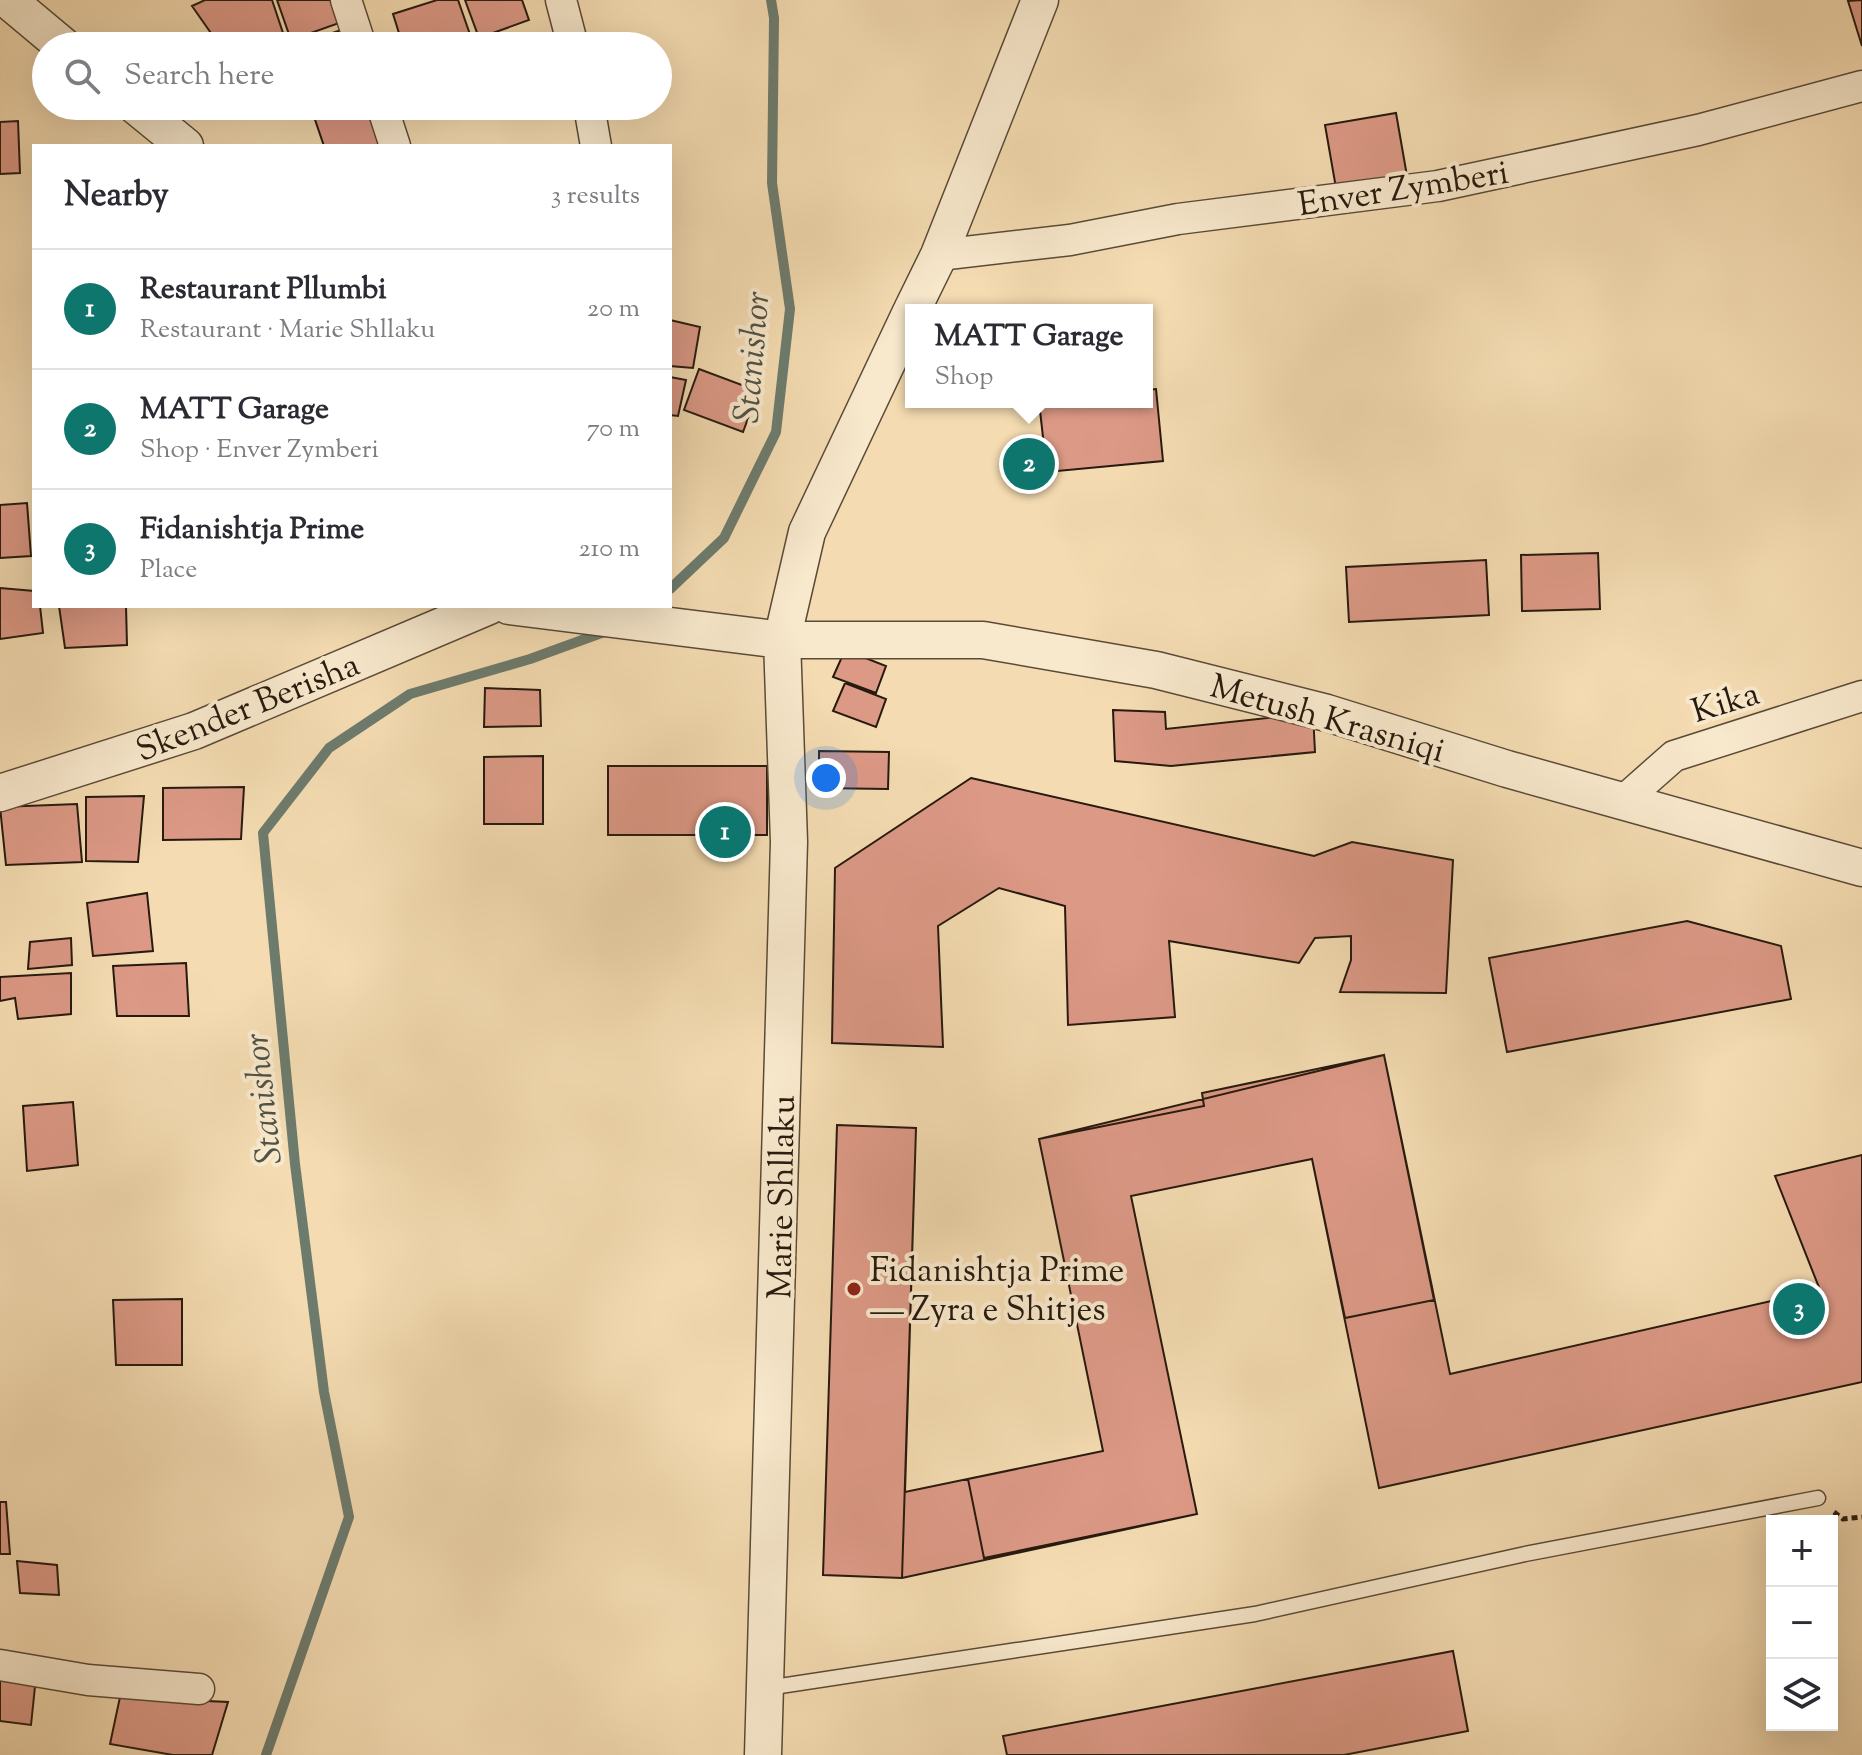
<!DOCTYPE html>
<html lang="en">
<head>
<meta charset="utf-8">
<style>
	:root { --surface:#fff; --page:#f7f7f7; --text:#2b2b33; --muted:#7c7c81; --line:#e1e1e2; --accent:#0f766e }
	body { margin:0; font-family:"Sorts Mill Goudy",serif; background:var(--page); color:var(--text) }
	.controls { position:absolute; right:24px; bottom:24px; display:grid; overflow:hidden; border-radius:0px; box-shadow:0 8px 32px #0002 }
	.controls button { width:72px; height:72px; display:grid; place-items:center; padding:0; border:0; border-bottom:2px solid var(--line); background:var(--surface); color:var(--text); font:40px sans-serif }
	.you { position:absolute; left:826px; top:778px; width:28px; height:28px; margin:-20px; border:6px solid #fff; border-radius:50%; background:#1a73e8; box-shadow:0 0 0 12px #1a73e833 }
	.badge { display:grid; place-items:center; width:52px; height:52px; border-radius:50%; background:var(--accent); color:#fff; font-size:26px; font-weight:700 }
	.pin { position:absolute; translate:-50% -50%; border:4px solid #fff; box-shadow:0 2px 8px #0006 }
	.popup { position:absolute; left:905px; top:304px; width:248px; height:104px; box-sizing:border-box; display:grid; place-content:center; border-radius:0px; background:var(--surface); filter:drop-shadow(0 2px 6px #0005); font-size:26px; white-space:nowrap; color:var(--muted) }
	.popup b { font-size:30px; color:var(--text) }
	.popup::after { content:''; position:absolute; left:50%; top:100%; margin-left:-16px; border:16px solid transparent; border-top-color:var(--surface) }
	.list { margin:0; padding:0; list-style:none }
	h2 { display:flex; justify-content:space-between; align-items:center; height:104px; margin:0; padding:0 32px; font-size:34px }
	h2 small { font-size:26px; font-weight:400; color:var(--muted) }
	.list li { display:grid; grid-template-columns:52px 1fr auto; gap:24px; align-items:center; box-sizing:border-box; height:120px; padding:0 32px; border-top:2px solid var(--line) }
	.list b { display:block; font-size:30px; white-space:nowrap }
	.list p { margin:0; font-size:26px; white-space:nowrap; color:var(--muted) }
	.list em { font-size:26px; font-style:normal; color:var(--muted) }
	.icon { flex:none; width:44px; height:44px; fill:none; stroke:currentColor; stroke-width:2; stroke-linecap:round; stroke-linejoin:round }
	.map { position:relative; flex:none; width:1862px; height:1755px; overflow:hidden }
	.search { position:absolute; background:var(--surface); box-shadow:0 8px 32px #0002; left:32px; top:32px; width:640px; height:88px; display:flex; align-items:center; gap:20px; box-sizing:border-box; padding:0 28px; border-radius:44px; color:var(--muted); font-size:30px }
	.panel { position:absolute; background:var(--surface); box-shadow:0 8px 32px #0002; left:32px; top:144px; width:640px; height:464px; border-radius:0px }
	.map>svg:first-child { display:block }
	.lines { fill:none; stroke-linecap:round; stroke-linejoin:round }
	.stream { stroke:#6d7b6d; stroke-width:10 }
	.building { fill:#dc9986; stroke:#271a0e; stroke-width:2 }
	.service-casing { stroke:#5a4a37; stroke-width:17 }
	.minor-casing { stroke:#5a4a37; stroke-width:33 }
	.tertiary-casing { stroke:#5a4a37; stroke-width:39 }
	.path { stroke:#271a0e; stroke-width:5; stroke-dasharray:6 4; stroke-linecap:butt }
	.service { stroke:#f8e8cc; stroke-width:14 }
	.minor { stroke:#f8e8cc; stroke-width:30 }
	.tertiary { stroke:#f8e8cc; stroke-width:36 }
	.poi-dot { fill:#8f2418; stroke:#f8e8cc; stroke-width:3 }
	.labels { text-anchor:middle; stroke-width:8; stroke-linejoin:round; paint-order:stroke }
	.street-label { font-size:34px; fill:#271a0e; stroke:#f8e8cc }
	.poi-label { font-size:34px; fill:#271a0e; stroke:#f8e8cc; text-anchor:start }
	.water-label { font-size:36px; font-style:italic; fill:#505245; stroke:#f8e8cc }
</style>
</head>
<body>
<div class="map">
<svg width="1862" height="1755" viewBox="0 0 1862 1755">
	<rect width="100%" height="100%" fill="#f4dbb1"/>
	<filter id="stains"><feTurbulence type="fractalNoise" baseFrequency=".0025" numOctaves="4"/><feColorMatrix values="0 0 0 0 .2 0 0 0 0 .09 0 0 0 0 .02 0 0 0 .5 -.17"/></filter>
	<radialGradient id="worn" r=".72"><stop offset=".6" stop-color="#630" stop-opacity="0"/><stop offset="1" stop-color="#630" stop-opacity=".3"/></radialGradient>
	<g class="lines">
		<!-- stream -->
		<path class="stream" d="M670,589l54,-51 52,-106 14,-123 -18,-126 2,-165 -3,-18
			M266,1755l83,-238 -25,-125 -29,-228 -32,-331 66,-85 81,-54 120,-35 77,-28"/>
	</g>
	<!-- building -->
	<path class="building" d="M205,0h67l14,42 -8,4h-58l-28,-40z
		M277,0h61l7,21 -54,19z
		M437,0h21l16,46h-71l-10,-32z
		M465,0h57l7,20 -50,18z
		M1862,0v46l-14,-45z
		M347,28l7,18h-60z
		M535,35l4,11h-27z
		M317,106h59l14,40h-66l-13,-38z
		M1396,113l11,63 -71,12 -11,-63z
		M18,121l2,52 -20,1v-52z
		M670,320l30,7 -7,41 -23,-2z
		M699,369l59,22 -15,41 -59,-22z
		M670,377l16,3 -8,36 -8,-1z
		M1156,389l7,72 -116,11 -8,-70h108v-12z
		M27,503l4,53 -31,2v-53z
		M1598,553l2,56 -78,2 -1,-56z
		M1486,560l3,55 -140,7 -3,-55z
		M0,588l34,3v15h6l3,27 -43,6z
		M59,606h67l1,39 -62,3z
		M845,650l41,16 -10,27 -43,-16z
		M845,683l41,16 -10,28 -43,-16z
		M485,688l55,2 1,36 -57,1z
		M1113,710l52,2 1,17 147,-16 2,39 -144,14 -56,-5z
		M819,751l70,1 -1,37 -69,-1z
		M543,756v68h-59v-67z
		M608,766h159v69h-159z
		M971,778l343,78 38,-14 101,18 -7,133 -106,-1 11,-32v-24l-36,2 -16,25 -130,-22 6,76 -107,8 -3,-119 -66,-18 -61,38 5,121 -111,-4 3,-175z
		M244,787l-3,52 -78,1v-52z
		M144,796l-6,66 -52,-1v-64z
		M77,804l5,58 -76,3 -6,-58z
		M147,893l6,58 -60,5 -6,-53z
		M1687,921l94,25 10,53 -284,53 -18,-94z
		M71,938l1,27 -44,4 2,-27z
		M186,963l3,53h-72l-4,-50z
		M71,973v41l-53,5 -3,-21 -15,3v-24z
		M1384,1055l50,245 -89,18 -33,-159 -181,37 66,318 -213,44 -16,-79 135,-28 -64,-312 165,-33 -2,-13z
		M1384,1055l66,319 370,-84 -45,-114 87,-21v227l-483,106 -67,-329 -181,37 66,318 -295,64 -79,-3 14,-450 79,3 -11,364 198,-41 -64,-312z
		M73,1102l5,63 -51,6 -4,-65z
		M837,1125l79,3 -14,450 -79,-3z
		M182,1299v66h-66l-3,-65z
		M0,1502h6l4,52h-10z
		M17,1561l40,4 2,30 -39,-2z
		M1453,1651l15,80 -124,24h-337l-4,-19z
		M0,1673l36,4 -5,48 -31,-4z
		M120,1697l108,5 -16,53h-39l-63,-11z"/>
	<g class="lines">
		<defs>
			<path id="service" d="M767,1688l488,-74 270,-60 293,-56"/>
			<path id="minor" d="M346,0l15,46
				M561,0l12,46
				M382,106l13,40
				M589,106l7,40
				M939,255l131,-15 108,-21 260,-33 260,-56 164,-44
				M1622,802l52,-46 188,-60
				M0,1665l88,15 111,9"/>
			<path id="tertiary" d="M8,0l55,46
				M136,106l49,40
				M912,310l27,-55 101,-255
				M509,606l273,34h201l173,30 171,43 180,56 355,99
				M0,793l194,-62 295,-125
				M763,1755l26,-913 -7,-202 25,-108 104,-220"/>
		</defs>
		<!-- service casing -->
		<use href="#service" class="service-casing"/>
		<!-- minor casing -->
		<use href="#minor" class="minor-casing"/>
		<!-- tertiary casing -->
		<use href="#tertiary" class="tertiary-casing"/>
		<!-- path -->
		<path class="path" d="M1834,1512l9,7 19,-2"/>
		<!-- service -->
		<use href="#service" class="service"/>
		<!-- minor -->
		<use href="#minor" class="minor"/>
		<!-- tertiary -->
		<use href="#tertiary" class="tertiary"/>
	</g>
	<!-- markers -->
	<circle class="poi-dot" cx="854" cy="1289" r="8"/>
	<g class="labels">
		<!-- street labels -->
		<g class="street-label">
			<text transform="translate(1403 187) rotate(-9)" y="12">Enver Zymberi</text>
			<text transform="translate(1725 701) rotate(-17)" y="12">Kika</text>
			<text transform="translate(247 706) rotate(-22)" y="12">Skender Berisha</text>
			<text transform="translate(1328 717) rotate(16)" y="12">Metush Krasniqi</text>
			<text transform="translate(780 1197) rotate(-89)" y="12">Marie Shllaku</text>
		</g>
		<!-- poi labels -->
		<g class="poi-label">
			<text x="870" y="1281">Fidanishtja Prime<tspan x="870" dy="39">— Zyra e Shitjes</tspan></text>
		</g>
		<!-- water labels -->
		<g class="water-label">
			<text transform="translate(750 357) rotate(-85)" y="13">Stanishor</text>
			<text transform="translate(261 1099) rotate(-96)" y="13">Stanishor</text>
		</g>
	</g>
	<rect width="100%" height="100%" filter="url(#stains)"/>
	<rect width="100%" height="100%" fill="url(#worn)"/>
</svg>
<div class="controls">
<button>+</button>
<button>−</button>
<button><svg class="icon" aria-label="layers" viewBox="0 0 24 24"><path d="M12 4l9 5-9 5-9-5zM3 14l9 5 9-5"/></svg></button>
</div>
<div class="you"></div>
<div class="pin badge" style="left:725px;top:832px">1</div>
<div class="pin badge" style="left:1029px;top:464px">2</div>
<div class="popup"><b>MATT Garage</b>Shop</div>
<div class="pin badge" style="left:1799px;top:1309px">3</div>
<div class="search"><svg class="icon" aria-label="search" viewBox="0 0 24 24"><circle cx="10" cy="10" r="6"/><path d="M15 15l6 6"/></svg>Search here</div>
<section class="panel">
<h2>Nearby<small>3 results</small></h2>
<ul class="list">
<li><span class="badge">1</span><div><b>Restaurant Pllumbi</b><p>Restaurant · Marie Shllaku</p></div><em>20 m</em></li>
<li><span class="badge">2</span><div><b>MATT Garage</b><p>Shop · Enver Zymberi</p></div><em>70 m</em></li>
<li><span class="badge">3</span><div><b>Fidanishtja Prime</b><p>Place</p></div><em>210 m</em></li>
</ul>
</section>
</div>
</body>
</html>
